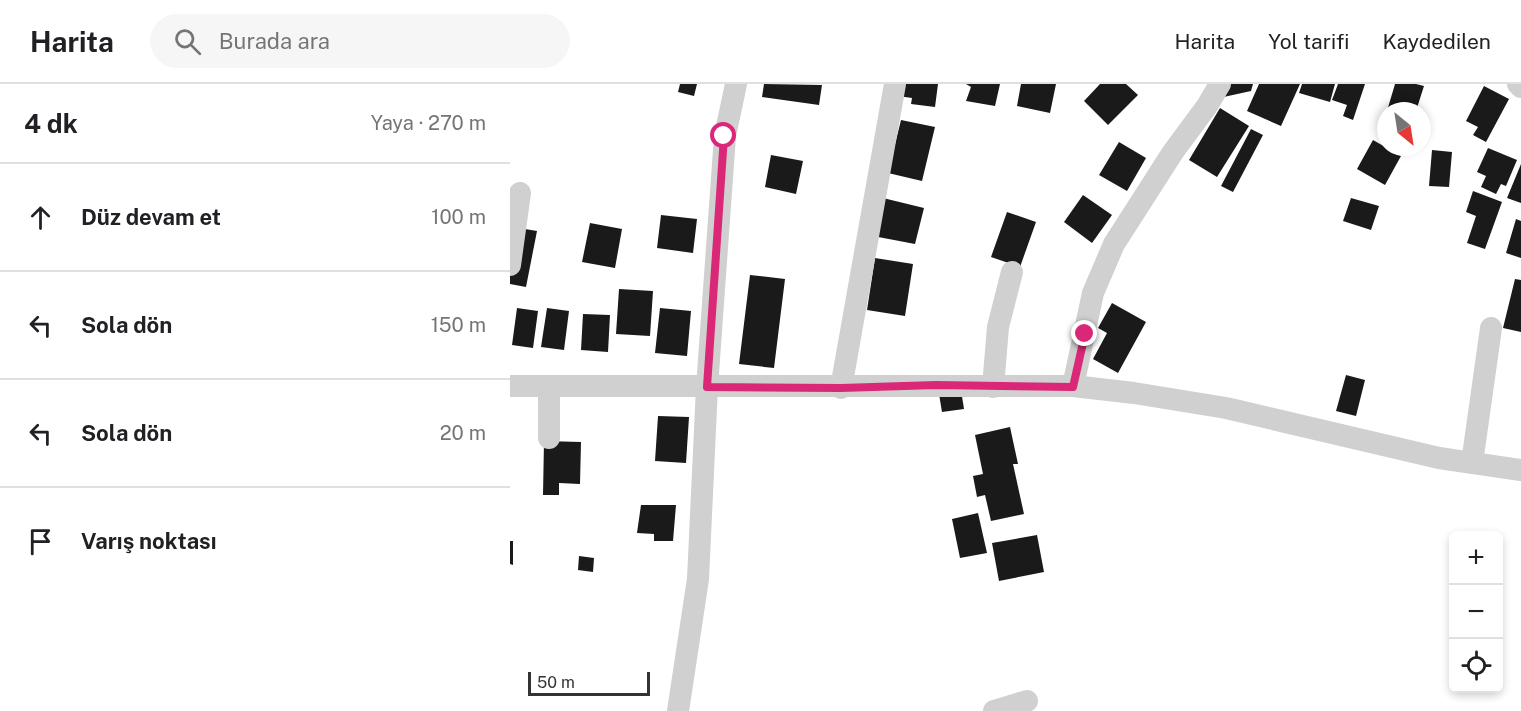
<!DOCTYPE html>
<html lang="tr">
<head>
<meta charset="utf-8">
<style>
	:root { --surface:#fff; --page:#f6f6f6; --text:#202124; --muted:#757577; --line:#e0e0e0 }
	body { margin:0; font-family:"Public Sans",sans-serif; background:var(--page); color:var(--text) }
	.controls { position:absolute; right:18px; bottom:18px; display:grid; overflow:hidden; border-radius:9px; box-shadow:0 3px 9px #0003 }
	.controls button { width:54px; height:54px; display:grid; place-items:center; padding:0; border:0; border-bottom:2px solid var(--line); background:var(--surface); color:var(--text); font:30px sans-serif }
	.compass { position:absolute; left:867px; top:18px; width:54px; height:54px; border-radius:50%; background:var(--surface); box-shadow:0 3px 9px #0003; rotate:150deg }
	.scale { position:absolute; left:18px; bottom:15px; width:122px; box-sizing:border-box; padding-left:6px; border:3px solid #333; border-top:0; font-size:16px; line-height:21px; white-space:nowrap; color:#333; -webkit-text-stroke:4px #fff; paint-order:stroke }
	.stop { position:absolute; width:18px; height:18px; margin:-14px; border:4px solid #db2777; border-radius:50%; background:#fff }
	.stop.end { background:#db2777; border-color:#fff; box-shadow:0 2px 6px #0008 }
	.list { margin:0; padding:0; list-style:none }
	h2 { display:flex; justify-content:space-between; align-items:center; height:78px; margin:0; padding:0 24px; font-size:26px }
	h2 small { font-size:20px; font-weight:400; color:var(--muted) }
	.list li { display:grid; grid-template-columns:39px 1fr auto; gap:18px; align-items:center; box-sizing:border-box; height:108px; padding:0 24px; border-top:2px solid var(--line) }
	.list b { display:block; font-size:22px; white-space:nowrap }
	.list em { font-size:20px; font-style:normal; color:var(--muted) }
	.icon { flex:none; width:33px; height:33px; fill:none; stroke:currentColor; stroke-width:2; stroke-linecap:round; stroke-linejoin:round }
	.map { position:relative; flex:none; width:1011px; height:627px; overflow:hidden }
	header { display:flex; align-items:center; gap:36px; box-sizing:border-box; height:84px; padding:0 30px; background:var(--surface); border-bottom:2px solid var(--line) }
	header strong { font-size:28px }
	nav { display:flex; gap:33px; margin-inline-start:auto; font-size:21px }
	.search { width:420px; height:54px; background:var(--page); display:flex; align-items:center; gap:15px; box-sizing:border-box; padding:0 21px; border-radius:33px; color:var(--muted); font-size:22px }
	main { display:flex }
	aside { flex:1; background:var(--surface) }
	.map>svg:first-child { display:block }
	.building { fill:#1a1a1a }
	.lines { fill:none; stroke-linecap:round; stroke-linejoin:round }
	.minor { stroke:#d0d0d0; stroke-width:22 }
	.route { stroke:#db2777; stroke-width:8 }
</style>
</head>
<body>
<header>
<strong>Harita</strong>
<div class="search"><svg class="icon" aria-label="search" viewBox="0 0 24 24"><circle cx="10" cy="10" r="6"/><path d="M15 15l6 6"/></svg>Burada ara</div>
<nav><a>Harita</a><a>Yol tarifi</a><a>Kaydedilen</a></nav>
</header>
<main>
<aside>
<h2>4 dk<small>Yaya · 270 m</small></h2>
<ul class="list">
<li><svg class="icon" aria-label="ahead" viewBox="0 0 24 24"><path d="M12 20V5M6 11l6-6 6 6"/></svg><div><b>Düz devam et</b></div><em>100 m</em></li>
<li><svg class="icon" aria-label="left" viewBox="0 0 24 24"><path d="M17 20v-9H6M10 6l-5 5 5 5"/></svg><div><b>Sola dön</b></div><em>150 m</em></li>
<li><svg class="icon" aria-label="left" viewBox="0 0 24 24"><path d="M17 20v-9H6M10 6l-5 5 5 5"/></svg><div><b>Sola dön</b></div><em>20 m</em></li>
<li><svg class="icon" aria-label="arrive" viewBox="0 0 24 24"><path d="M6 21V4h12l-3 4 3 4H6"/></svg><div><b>Varış noktası</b></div></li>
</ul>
</aside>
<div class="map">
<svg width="1011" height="627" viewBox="0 0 1011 627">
	<rect width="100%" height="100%" fill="#fff"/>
	<!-- building -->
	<path class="building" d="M170,0h17l-3,12 -16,-4z
		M254,0l58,1 -3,20 -57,-8z
		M390,0h38l-3,23 -24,-3 1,-6 -14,-2z
		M456,0h34l-5,22 -29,-5 5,-14z
		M511,0h35l-6,29 -33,-7z
		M590,0h26l12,11 -30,30 -24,-24z
		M715,0h28l-2,7 -32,7z
		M749,0h41l-19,42 -34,-15z
		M792,0h33l-5,18 -31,-9z
		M828,0h27l-12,36 -10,-4 4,-11 -15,-5z
		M885,0h21l8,2 -8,25h-29z
		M974,2l25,13 -23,43 -13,-7 5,-8 -12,-6z
		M710,24l29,18 -32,51 -28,-17z
		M391,36l34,7 -13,54 -34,-8z
		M741,45l12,6 -30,57 -12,-6z
		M863,56l28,16 -16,29 -28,-16z
		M609,58l27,16 -19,33 -28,-16z
		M978,64l29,12 -11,26 -5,-2 -5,10 -15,-7 5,-11 -9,-4z
		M922,66l20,2 -3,35 -20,-1z
		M261,71l32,6 -7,33 -31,-7z
		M1011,80v39l-14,-5z
		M963,107l29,11 -17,47 -18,-6 9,-27 -10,-4z
		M573,111l29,20 -20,28 -28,-21z
		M373,114l41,10 -9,36 -42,-8z
		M841,114l28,8 -8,24 -28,-9z
		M497,128l29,10 -16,45 -29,-10z
		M151,131l36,4 -4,34 -36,-5z
		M1006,135l5,2v37l-15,-5z
		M80,139l32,6 -7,39 -33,-6z
		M3,143l24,4 -11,56 -16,-3v-39z
		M365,174l38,6 -8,52 -38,-6z
		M240,191l35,4 -11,89 -35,-4z
		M1005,195l6,1v52l-18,-4z
		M109,205l34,2 -3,45 -34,-2z
		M602,219l34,19 -28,51 -25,-14 14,-26 -9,-5z
		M7,224l21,3 -5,37 -21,-3z
		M37,224l22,3 -5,39 -23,-3z
		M150,224l31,3 -4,45 -32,-3z
		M73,230l27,1 -2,37 -27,-2z
		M836,291l19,5 -9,36 -20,-5z
		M451,306l3,19 -22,3 -3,-18z
		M148,332l31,1 -3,46 -31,-2z
		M500,343l8,37h-5l11,50 -33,7 -6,-26 -8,2 -4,-21 10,-2 -8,-39z
		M34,357l37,1 -1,42 -21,-1v12h-16z
		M131,421h35l-3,36h-19v-7l-17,-1z
		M468,429l9,40 -27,5 -8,-39z
		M527,451l7,37 -45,9 -7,-38z
		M0,457h3v24l-3,-1z
		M69,472l15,2 -1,14 -15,-2z"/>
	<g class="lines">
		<!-- minor -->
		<path class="minor" d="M1008,0l3,3
			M0,181l10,-72
			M0,302h563l61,7 92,15 213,50 82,12
			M563,302l20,-93 21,-49 59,-92 34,-46 13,-22
			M39,303v51
			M483,303l5,-60 14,-55
			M331,304l54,-304
			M962,379l19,-135
			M168,627l20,-132 9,-192 18,-251 11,-52
			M484,627l33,-10"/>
	</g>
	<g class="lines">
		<!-- route -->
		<path class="route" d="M214,52l-17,251 134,1 95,-3 137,2 12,-53"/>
	</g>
</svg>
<div class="controls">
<button>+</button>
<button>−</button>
<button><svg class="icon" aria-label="locate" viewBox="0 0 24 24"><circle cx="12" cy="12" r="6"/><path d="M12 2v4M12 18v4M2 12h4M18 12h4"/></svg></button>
</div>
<svg class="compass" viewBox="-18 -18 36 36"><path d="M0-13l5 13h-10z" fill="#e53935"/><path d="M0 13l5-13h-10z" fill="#757577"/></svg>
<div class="scale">50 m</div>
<div class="stop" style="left:214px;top:52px"></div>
<div class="stop end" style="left:575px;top:250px"></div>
</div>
</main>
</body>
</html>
